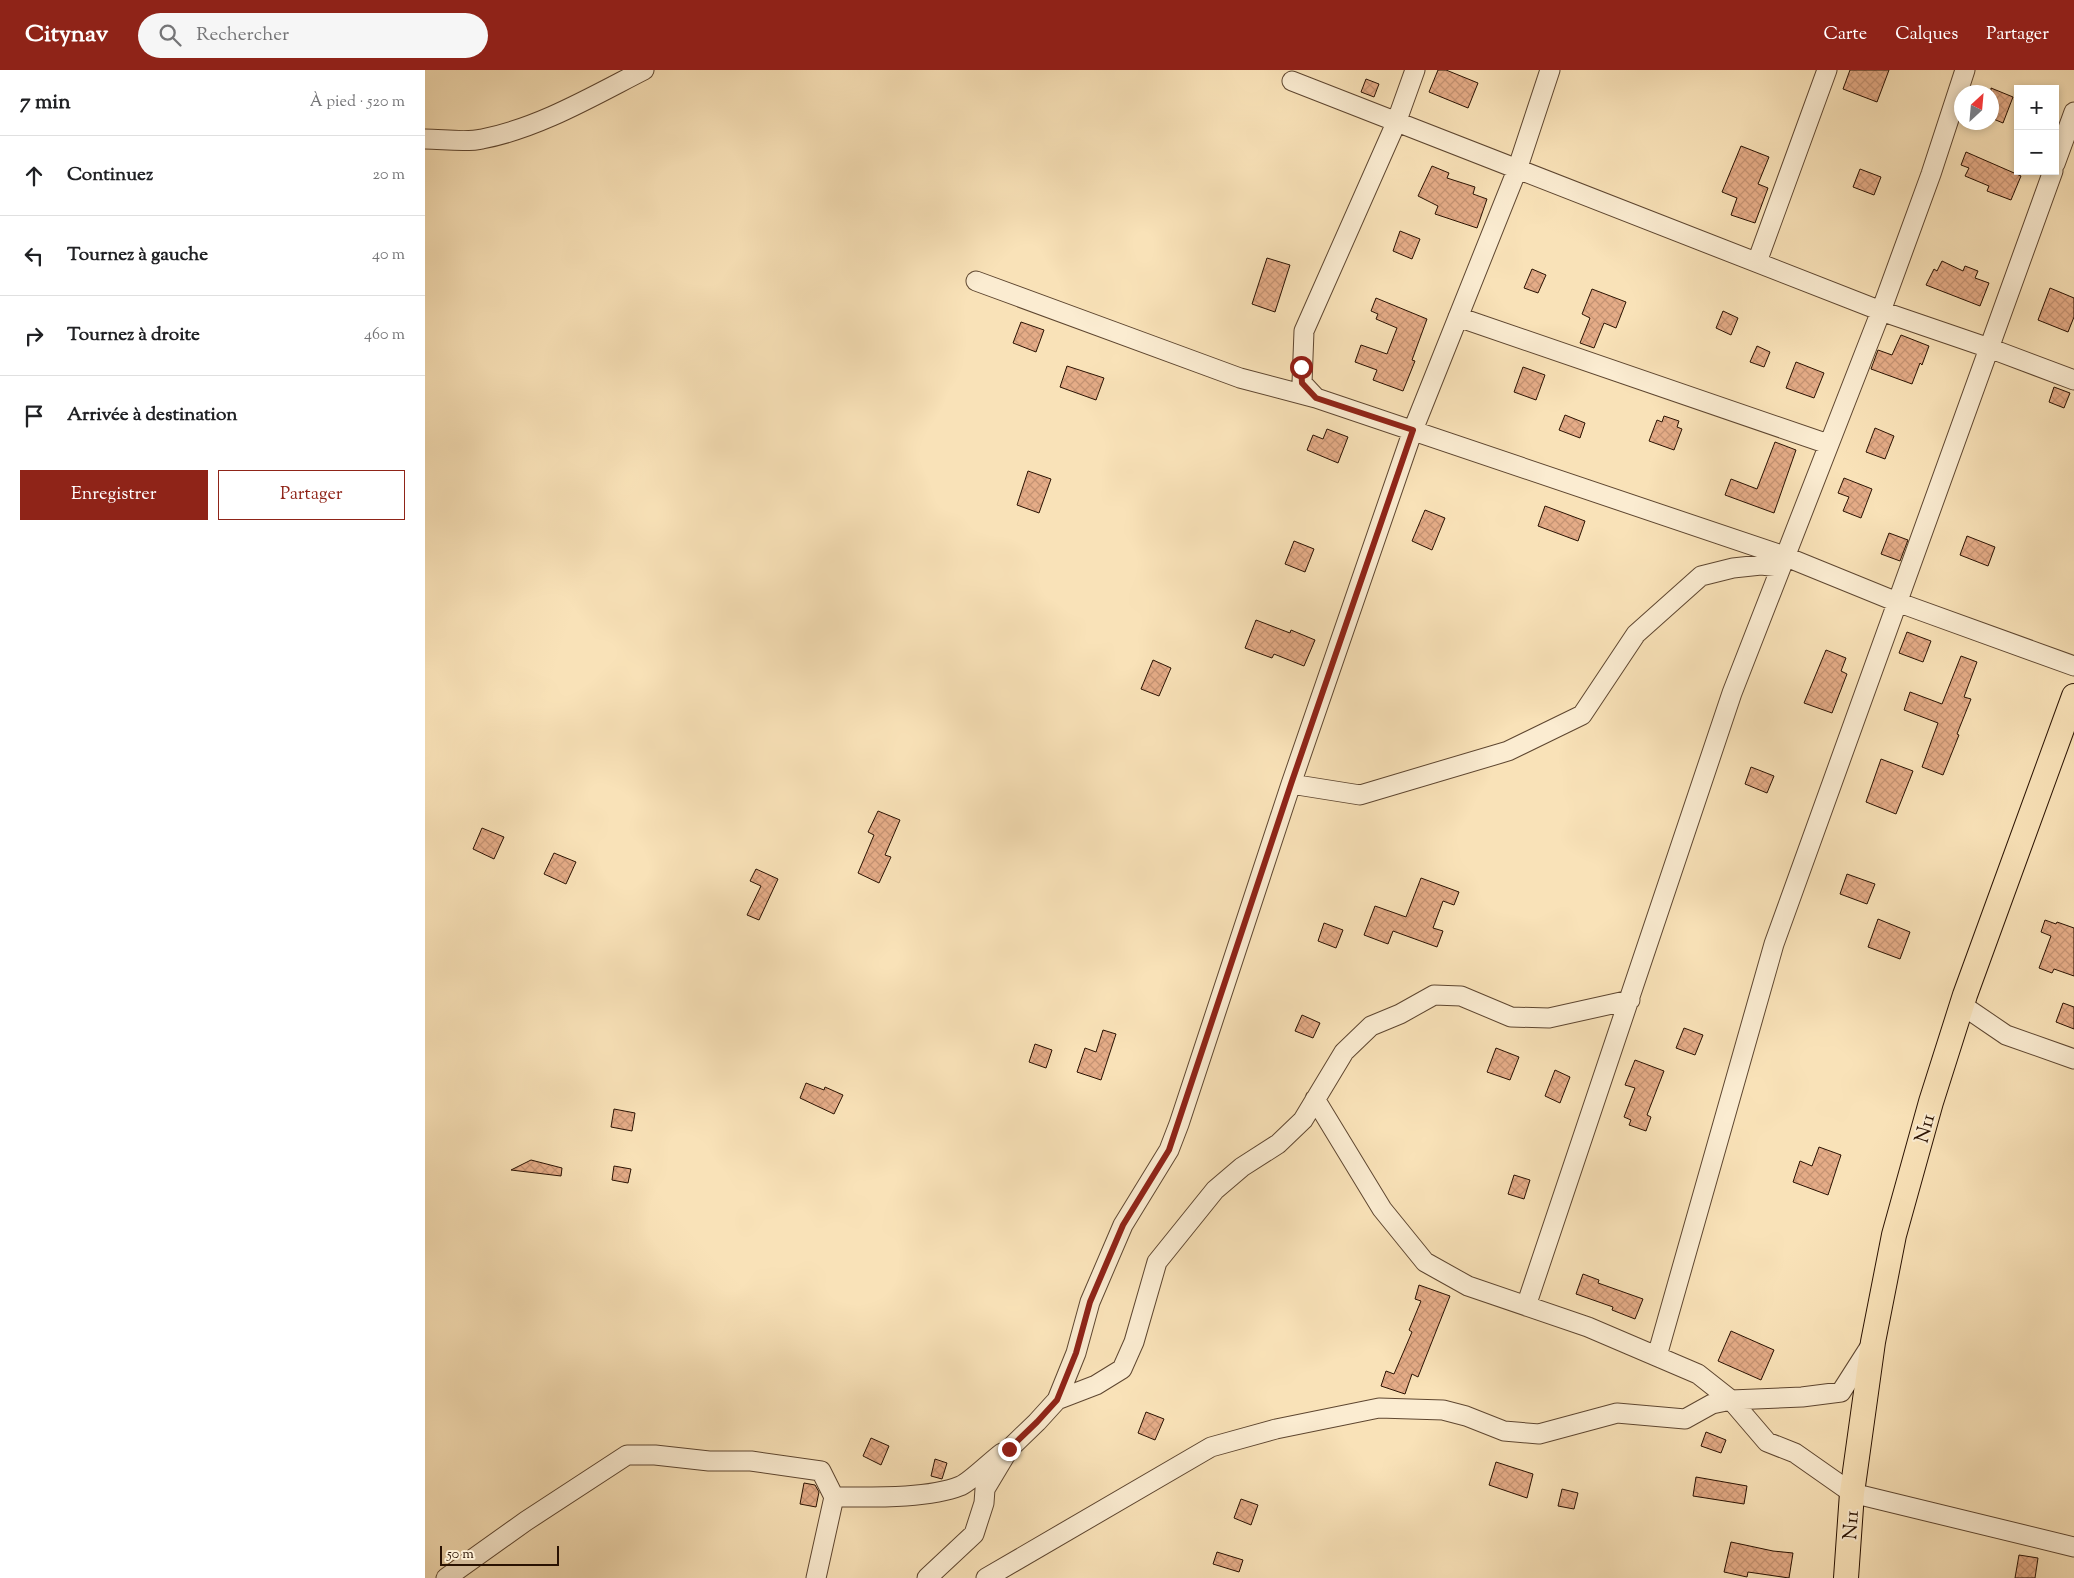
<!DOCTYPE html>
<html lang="fr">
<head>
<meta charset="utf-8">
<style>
	:root { --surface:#fff; --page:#f6f6f6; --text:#202124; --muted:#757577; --line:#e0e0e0; --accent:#8f2418 }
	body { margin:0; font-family:"Sorts Mill Goudy",serif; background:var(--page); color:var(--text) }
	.controls { position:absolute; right:15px; top:15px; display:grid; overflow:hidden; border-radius:0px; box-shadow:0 2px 8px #0003 }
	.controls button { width:45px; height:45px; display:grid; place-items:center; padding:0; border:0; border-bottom:1px solid var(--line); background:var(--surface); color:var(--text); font:25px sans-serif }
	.compass { position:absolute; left:1529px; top:15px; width:45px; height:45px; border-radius:50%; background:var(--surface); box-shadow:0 2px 8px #0003; rotate:26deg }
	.scale { position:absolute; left:15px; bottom:12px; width:119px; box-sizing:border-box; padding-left:5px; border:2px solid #2a1202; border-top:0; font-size:14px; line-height:18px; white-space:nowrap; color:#2a1202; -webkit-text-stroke:4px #fbecd1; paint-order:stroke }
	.stop { position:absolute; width:15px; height:15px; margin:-11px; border:4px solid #8f2418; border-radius:50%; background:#fff }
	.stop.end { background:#8f2418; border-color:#fff; box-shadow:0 1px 5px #0008 }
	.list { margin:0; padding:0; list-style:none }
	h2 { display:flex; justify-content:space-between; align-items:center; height:65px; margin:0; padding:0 20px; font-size:21px }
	h2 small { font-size:16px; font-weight:400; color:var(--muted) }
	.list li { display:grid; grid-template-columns:32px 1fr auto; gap:15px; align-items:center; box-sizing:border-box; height:80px; padding:0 20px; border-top:1px solid var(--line) }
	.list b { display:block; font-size:19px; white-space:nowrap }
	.list em { font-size:16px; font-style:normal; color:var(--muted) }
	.actions { display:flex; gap:10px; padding:15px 20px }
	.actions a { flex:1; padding:11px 0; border:1px solid var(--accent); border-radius:0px; text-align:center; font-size:18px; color:var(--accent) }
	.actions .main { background:var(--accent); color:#fff }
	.icon { flex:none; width:28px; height:28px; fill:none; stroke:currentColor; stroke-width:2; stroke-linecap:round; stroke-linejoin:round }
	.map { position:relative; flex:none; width:1649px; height:1508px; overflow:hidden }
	header { display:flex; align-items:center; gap:30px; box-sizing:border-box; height:70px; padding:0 25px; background:var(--accent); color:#fff }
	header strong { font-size:24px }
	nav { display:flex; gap:28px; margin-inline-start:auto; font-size:18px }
	.search { width:350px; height:45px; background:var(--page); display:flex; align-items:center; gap:12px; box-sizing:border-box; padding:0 18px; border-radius:28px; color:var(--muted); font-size:19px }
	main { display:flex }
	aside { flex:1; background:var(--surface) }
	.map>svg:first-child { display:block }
	.building { fill:url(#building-cross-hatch); stroke:#2a1202 }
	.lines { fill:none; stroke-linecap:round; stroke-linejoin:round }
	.minor-casing { stroke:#5e4630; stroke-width:21 }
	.major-casing { stroke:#2a1202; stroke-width:26 }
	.minor { stroke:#fbecd1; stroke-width:19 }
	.major { stroke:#f9e2b8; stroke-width:24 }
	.route { stroke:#8f2418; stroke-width:6 }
	.labels { text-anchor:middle; stroke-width:4; stroke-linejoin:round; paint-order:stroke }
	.street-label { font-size:20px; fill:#2a1202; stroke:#fbecd1 }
</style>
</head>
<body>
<header>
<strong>Citynav</strong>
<div class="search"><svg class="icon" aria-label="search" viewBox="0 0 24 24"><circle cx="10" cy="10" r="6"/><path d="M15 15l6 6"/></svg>Rechercher</div>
<nav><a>Carte</a><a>Calques</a><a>Partager</a></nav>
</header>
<main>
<aside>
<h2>7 min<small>À pied · 520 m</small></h2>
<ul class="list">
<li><svg class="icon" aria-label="ahead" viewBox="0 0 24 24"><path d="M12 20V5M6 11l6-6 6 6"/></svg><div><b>Continuez</b></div><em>20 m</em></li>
<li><svg class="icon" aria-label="left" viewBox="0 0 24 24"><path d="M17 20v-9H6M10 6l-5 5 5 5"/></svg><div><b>Tournez à gauche</b></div><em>40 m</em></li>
<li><svg class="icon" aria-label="right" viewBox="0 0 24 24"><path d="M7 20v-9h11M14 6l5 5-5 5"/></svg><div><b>Tournez à droite</b></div><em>460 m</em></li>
<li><svg class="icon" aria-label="arrive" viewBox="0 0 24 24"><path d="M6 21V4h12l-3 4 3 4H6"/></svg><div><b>Arrivée à destination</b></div></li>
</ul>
<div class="actions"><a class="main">Enregistrer</a><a>Partager</a></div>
</aside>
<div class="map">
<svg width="1649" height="1508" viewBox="0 0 1649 1508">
	<defs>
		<pattern id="building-cross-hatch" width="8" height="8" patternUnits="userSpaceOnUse" patternTransform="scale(1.25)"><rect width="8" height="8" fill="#e5ac87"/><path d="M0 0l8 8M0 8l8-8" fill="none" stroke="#c59373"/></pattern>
	</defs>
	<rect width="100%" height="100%" fill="#f9e2b8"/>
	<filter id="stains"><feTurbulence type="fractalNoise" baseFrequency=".004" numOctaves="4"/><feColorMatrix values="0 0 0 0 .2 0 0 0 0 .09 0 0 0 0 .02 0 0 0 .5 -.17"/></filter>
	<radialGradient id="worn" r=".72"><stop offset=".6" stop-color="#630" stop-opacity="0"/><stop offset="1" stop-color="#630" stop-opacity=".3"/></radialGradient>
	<!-- building -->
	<path class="building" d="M1013,0h8l32,13 -10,25 -39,-16z
		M1425,0h39l-12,32 -34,-13z
		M941,9l13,5 -5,13 -13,-5z
		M1566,18l22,9 -10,26 -12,-5z
		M1316,76l28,11 -11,27 10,4 -13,35 -24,-8 6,-17 -15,-6z
		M1541,82l55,24 -10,24 -24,-9 2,-5 -24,-10 4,-8 -8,-3z
		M1007,96l17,7 -2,5 28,9 -2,7 14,5 -10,29 -42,-14 3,-8 -20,-10z
		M1435,99l21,8 -7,18 -21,-8z
		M975,161l20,8 -8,20 -19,-8z
		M842,188l23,7 -15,47 -23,-8z
		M1517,191l21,10 2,-5 13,5 -3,7 14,5 -9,23 -54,-21 8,-16 3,2z
		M1107,199l14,6 -8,18 -14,-5z
		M1625,218l24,10v19l-6,15 -30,-12z
		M1167,219l34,13 -10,26 -12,-5 -10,25 -14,-5 10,-25 -8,-4z
		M951,228l51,21 -15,41 3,1 -12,30 -30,-11 4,-10 -22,-8 6,-17 26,9 10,-26 -21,-9 2,-5 -7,-3z
		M1298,241l15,7 -7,17 -15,-7z
		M596,252l23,8 -8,22 -23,-9z
		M1476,265l28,11 -7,19 -2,-2 -8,21 -41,-15 7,-19 14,5z
		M1332,276l13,6 -6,15 -14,-5z
		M1371,292l28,11 -10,25 -28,-10z
		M642,296l37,12 -8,22 -36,-13z
		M1098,297l22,8 -9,25 -22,-8z
		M1629,317l16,6 -6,15 -15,-6z
		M1140,345l20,8 -5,15 -21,-8z
		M1239,346l15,5 -2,6 5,2 -8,21 -25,-9 8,-21 5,2z
		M1450,358l19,8 -9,23 -19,-7z
		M902,359l21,8 -10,26 -31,-13 6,-15 10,4z
		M1350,372l21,8 -22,63 -49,-18 6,-16 26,10z
		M603,401l23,8 -12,34 -22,-8z
		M1419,408l28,11 -11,29 -18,-7 6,-14 -11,-4z
		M1120,436l40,15 -7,20 -40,-15z
		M1000,440l20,8 -13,32 -20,-9z
		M1464,463l19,7 -8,21 -19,-7z
		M1542,466l28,11 -7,19 -28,-11z
		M869,471l20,8 -9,23 -20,-8z
		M831,550l34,13 1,-3 24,10 -11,26 -30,-12 -2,4 -27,-10z
		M1482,562l24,9 -8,21 -24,-9z
		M1401,580l20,8 -5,13 6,3 -15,39 -28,-10z
		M1536,586l16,6 -13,35 7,2 -14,35 2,1 -16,40 -21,-8 16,-44 -34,-13 6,-18 32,12z
		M728,590l18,8 -12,28 -18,-7z
		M1456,689l32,12 -17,43 -30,-12z
		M1326,697l23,9 -7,17 -22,-9z
		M453,741l22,9 -15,35 6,2 -12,26 -21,-10 16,-38 -6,-3z
		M57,758l22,9 -10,22 -21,-10z
		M129,783l22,9 -10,22 -22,-10z
		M331,799l22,10 -19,41 -12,-5 14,-29 -11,-5z
		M1422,804l28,10 -8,20 -27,-10z
		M996,808l38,14 -5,13 -11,-4 -10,27 10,3 -6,16 -44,-16 -5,13 -24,-9 11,-29 31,11z
		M1453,849l32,13 -10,27 -32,-12z
		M1620,850l11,4 1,-2 17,6v48l-20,-7 -2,4 -13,-5 12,-32 -10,-4z
		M899,853l19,7 -7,18 -18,-7z
		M1638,933l11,4v22l-18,-7z
		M877,945l18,8 -7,15 -18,-7z
		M1259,958l19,7 -8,20 -19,-7z
		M678,960l13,4 -15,46 -24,-8 8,-24 11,4z
		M610,974l17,6 -6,18 -17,-6z
		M1071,978l23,9 -9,23 -23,-8z
		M1210,990l29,11 -17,44 4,2 -5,14 -17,-6 2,-5 -7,-3 11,-29 -10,-3z
		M1130,1000l15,7 -10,26 -15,-7z
		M381,1013l18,7 1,-3 18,8 -9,19 -34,-16z
		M189,1039l21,4 -3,18 -21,-4z
		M1394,1077l22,8 -13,40 -35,-13 7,-21 12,5z
		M106,1090l31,8 -1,8 -50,-6z
		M189,1096l17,3 -3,14 -16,-3z
		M1089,1105l16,5 -6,19 -16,-5z
		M1158,1204l16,6 -1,3 45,16 -8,20 -23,-9 1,-3 -37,-13z
		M994,1215l31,11 -32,81 -6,-3 -7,20 -24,-8 5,-15 8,3 18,-42 -3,-2 12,-29 -6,-2z
		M1306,1261l43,19 -13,30 -43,-19z
		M721,1342l18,7 -9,21 -17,-7z
		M1281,1362l20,8 -5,13 -20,-7z
		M446,1368l18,8 -8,19 -18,-9z
		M510,1389l12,4 -5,16 -11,-3z
		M1071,1392l37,12 -6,24 -38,-13z
		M1271,1407l51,9 -3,18 -51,-8z
		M379,1413l11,2 4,7 -3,15 -16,-3z
		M1137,1419l16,4 -4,16 -16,-3z
		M816,1429l17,6 -7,20 -17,-7z
		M1306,1472l42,9 20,2 -4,25 -41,-6 -1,5 -23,-5z
		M792,1482l26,8 -4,12 -26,-8z
		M1594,1485l19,3 -3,20h-20z"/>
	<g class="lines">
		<defs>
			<path id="minor" d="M867,11l589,230 108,37 85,32
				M0,69c17,0 41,4 57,0 57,-11 111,-43 162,-69
				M1630,94l19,-52
				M1332,192l70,-192
				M551,211l264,97 76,20 468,158 113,46 177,64
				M1033,247l370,127
				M891,328l-14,-15 2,-52 92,-208 19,-53
				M866,714l69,11 148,-44 74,-36 54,-81 65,-58 32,-8 28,-3 19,2
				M1537,935l44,30 68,24
				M890,1029l67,110 43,53 43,24 120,41 110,47 33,26 36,42 28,11 57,40 222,54
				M1101,1236l206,-613 149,-382 50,-137 34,-104
				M1232,1286l117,-412 279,-773
				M632,1330l19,-47 14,-51 33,-77 46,-75 10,-26 112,-340 122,-354 104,-260 33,-100
				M409,1427c35,0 94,2 126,-11 9,-3 31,-25 42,-33
				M21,1508l80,-57 101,-66h28l54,6h42l70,10 13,26 -18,81
				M502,1508l47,-44 10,-31 1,-14 24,-40 28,-27 20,-22 39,-15 26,-16 12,-27 23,-80 58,-72 27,-23 36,-23 25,-24 41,-68 27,-26 29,-12 34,-19 27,1 50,21 38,1 81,-18
				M561,1508l225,-131 65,-18 103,-21 64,2 23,6 38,15 35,3 78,-21 68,6 27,-15 19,-4 71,-3 39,-5 30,-47"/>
			<path id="major" d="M1421,1508l6,-85 21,-151 21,-107 37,-133 34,-107 109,-299"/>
		</defs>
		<!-- minor casing -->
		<use href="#minor" class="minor-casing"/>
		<!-- major casing -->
		<use href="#major" class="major-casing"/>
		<!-- minor -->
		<use href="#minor" class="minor"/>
		<!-- major -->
		<use href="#major" class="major"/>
	</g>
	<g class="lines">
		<!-- route -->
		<path class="route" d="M584,1379l28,-27 20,-22 19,-47 14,-51 33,-77 46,-75 122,-366 122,-354 -97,-32 -14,-15 -1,-16"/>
	</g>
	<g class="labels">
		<!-- street labels -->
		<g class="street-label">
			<text transform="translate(1499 1058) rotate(-75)" y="7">N11</text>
			<text transform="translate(1425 1455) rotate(-86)" y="7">N11</text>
		</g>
	</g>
	<rect width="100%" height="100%" filter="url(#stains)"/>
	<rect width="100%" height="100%" fill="url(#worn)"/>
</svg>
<div class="controls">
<button>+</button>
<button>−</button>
</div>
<svg class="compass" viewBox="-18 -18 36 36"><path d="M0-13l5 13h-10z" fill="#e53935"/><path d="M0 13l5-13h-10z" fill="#757577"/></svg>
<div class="scale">50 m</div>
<div class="stop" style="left:876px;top:297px"></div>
<div class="stop end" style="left:584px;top:1379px"></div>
</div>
</main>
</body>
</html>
